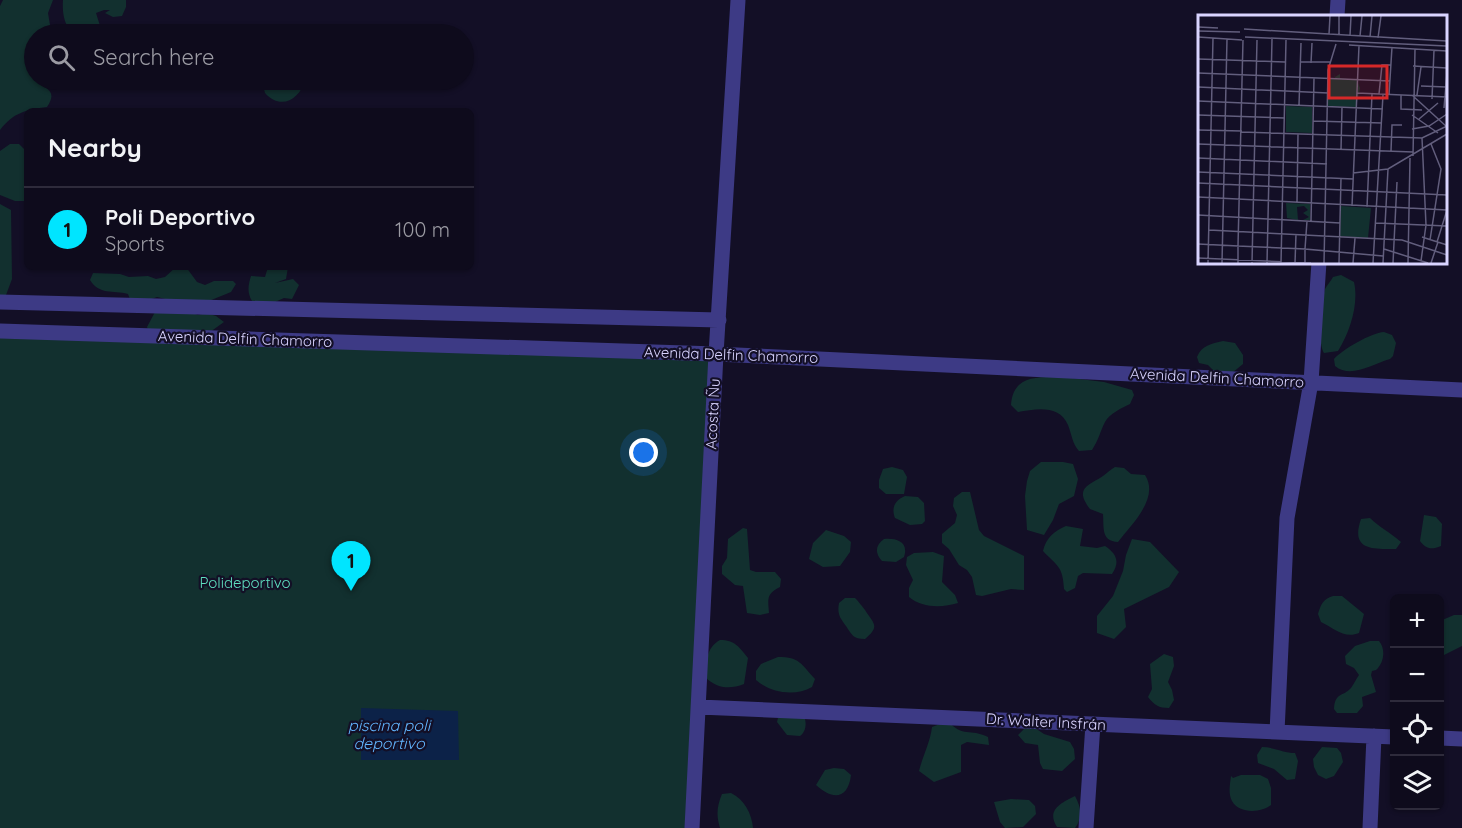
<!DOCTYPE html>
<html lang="en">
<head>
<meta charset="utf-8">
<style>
	:root { --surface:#0e0b1c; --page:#171425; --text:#f1f3f6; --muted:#9b9ba3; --line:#2e2b3b; --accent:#00e5ff }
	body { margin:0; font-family:Quicksand,sans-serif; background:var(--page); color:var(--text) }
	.controls { position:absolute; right:18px; bottom:18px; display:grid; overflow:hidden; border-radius:9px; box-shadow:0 2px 4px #0004 }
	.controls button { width:54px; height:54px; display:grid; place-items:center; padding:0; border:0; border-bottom:2px solid var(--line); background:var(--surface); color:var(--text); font:30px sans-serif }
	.you { position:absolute; left:644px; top:453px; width:21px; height:21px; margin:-15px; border:4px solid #fff; border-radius:50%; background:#1a73e8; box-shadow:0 0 0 9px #1a73e833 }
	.badge { display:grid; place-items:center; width:39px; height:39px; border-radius:50%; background:var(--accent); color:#111; font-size:20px; font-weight:700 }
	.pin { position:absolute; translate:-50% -50px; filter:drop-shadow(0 2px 3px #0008) }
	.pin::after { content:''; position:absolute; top:32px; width:21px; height:18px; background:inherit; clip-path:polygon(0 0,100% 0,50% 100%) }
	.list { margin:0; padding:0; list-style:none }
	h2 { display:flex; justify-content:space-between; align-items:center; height:78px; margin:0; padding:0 24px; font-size:26px }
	h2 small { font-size:20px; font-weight:400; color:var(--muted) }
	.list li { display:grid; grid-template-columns:39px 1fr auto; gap:18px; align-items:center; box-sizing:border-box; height:84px; padding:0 24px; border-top:2px solid var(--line) }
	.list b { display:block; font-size:22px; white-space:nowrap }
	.list p { margin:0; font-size:20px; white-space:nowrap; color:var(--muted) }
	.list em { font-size:20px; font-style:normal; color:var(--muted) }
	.icon { flex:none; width:33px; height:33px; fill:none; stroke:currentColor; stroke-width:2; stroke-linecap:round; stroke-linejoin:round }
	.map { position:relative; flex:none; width:1462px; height:828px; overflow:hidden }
	.search { position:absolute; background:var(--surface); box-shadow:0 2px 4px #0004; left:24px; top:24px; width:450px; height:66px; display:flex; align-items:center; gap:15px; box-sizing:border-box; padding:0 21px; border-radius:33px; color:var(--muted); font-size:22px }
	.panel { position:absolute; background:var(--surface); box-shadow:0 2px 4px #0004; left:24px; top:108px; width:450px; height:162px; border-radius:9px }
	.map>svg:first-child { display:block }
	.green { fill:#12302f }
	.water { fill:#0c2248 }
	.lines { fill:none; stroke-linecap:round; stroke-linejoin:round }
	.minor { stroke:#3d3a85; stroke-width:15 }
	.labels { text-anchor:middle; stroke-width:4.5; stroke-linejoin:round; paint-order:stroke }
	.street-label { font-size:15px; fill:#d9d4ff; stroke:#130f26 }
	.park-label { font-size:15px; fill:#5fe0c0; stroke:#130f26 }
	.water-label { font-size:16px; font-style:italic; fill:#62b6ff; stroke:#130f26 }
	.inset-road { fill:none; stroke:#625e7d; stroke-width:1.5 }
	.view { fill:#d62828; fill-opacity:0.15; stroke:#d62828; stroke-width:3 }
	.inset-edge { fill:none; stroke:#d9d4ff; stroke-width:3 }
</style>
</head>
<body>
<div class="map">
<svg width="1462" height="828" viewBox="0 0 1462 828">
	<rect width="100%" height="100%" fill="#130f26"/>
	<!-- green -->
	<path class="green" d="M3,0h50l-5,13 2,12 8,5v4h-24v45c10,10 25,10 13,28 -21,3 -33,5 -47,23v-124z
		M63,0h63v7l-4,9 -9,1 -8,-4 5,-3h-6l-8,3 5,16 -2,5c-6,1 -15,2 -21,0 -14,-3 -16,-22 -15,-34z
		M266,80h39c-5,19 -24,31 -40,13l-2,-8z
		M10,144h9l8,8v49h-12l-15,-6v-44z
		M0,204l11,6 1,69 -6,16 -6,1z
		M176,267h10l11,15 8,3 9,-4h19l3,3 -5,8 -32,13 -17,-2 -25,-6 -16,6 -10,-1 -3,-8c-15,-4 -29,1 -38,-14l3,-7 27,1 9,3 19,-1 8,3 9,-2z
		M268,267h20l-2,12 -11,4 18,-4 6,6 -7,14 -8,-1 -16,7 -16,-4c-5,-9 -4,-15 -1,-25l14,1z
		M1341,275l13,7c5,22 -4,50 -16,69l-14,2c-7,-10 -3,-52 1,-64 2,-4 6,-8 8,-12z
		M181,309l17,6 8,-2 10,3 8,6 -14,10 506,22 -29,474h-687v-497l150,4 -3,-8 8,-15z
		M1384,332l8,3 4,8 -3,13 -3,3c-18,5 -39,20 -55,7l-1,-7c9,-10 37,-26 50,-27z
		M1223,341l12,2 8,12v9l-11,9 -17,-1 -7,-7 -9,-2 -2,-6c5,-12 14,-13 26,-16z
		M1063,377l41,5 28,8 2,5 -4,9c-8,4 -20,9 -25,18 -5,10 -6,17 -13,28l-13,1c-7,-8 -7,-16 -11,-26 -9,-21 -32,-16 -50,-13l-7,-7c2,-31 28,-28 52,-28z
		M1041,462h22l10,2 5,15 -4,17 -15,8 -6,16 -9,15 -17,-5 -2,-34 2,-15 3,-10z
		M892,467l11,3 4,7 -3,17h-18l-7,-6v-8l4,-11z
		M1115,467l9,1 7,6 14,1c15,23 -14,50 -27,67 -17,-1 -14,-14 -15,-28l-13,-5c-16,-21 -2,-23 13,-33 4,-3 7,-6 12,-9z
		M962,492h8l9,38 5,6 40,20v34l-13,-1 -29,7 -6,-1 -4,-18 -5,-7 -8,-5 -10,-16 -7,-6v-9l13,-11 2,-8 -4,-9 1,-8z
		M905,496l13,1 6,6 1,18 -3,3 -12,1 -15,-7c-4,-10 0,-18 10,-22z
		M1424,515l12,2 6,7 -1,22c-10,4 -15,3 -21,-5z
		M1370,518c9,9 21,15 31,24l-5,7c-23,0 -46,2 -35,-30z
		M1066,526l17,3 -3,17 17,2 8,-2c12,8 15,16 7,28l-29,-1 -5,3 -3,12 -8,4 -3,-3c-1,-23 -7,-23 -21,-38 3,-13 11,-20 23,-25z
		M743,528l4,1 3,41 6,2h19l6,7 -1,8c-14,7 -12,12 -11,26l-9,2 -13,-2 -4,-27 -8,-1 -13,-11v-8l5,-8 1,-19z
		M826,530l18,6 7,6 -1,10 -10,14 -17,1 -14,-8 4,-16z
		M884,539c13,-1 25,3 20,18l-8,5 -14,-1c-8,-9 -6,-16 2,-22z
		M1132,539l18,3 29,30 -10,15 -45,22 2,18 -12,12 -17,-6v-17l16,-20 10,-25 3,-16z
		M933,552l11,4 -2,26 13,13 3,8c-16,5 -36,5 -49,-6v-9l4,-8 -7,-15 1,-8 7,-4z
		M1333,596h9l22,18 -5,19c-15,6 -25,-5 -38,-11l-3,-8c3,-10 5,-15 15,-18z
		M845,598h10c4,4 6,7 10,12 8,13 16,16 0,29 -12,0 -13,-4 -19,-13 -6,-8 -9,-12 -7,-23z
		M1454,615h8v31l-18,9h-4v-34z
		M720,640c15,0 19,7 28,18l-4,26c-15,6 -28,4 -39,-7 1,-15 1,-29 15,-37z
		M1370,641h9c7,8 5,22 -3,29l-4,1 -1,4 5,17 -14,5 1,9 -6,7h-20l-3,-4c1,-17 9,-12 17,-21 3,-4 5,-9 8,-13l-5,-7 -8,-4 -1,-8 10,-10z
		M1164,654l9,3 1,9 -6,16 4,8 2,10 -5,8c-10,0 -15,-3 -21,-11l4,-8 -2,-25z
		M778,657c22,0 23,7 37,22l-3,8c-17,10 -42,6 -56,-7v-9l5,-7z
		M804,716c3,7 2,16 -4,20l-13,-1 -10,-13 1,-4z
		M948,721c15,17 22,7 40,16l1,8 -22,-3 -6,3v27l-27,10 -15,-11c4,-16 11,-28 13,-44z
		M1032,726l12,8 26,8 4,7 1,10 -13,12 -19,-2 -3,-6 -2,-18 -13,-2 -7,-8 6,-6z
		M1262,747c11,0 22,6 33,6l3,8 -3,18 -8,1 -13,-11 -16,-6 -1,-8z
		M1322,747l15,1 4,5 2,9 -9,14 -8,3 -8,-4 -4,-8 -1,-8z
		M834,768l10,1 7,6c-3,25 -19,25 -35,10l9,-15z
		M1241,775h19l8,4 3,9v17c-10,8 -32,9 -39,-4 -4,-7 -2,-17 -1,-25l2,2z
		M731,793c13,6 21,21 22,35h-33c-4,-13 -3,-22 2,-34z
		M1075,796c6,11 8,22 0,32l-18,-1c-11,-17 4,-24 18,-31z
		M1011,799l18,1 6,6 1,8 -13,13 -18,1 -5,-6 -6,-20z"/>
	<!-- water -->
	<path class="water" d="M361,708l97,3 1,49h-98z"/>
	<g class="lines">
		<!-- minor -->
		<path class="minor" d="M1337,16l1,-16
			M0,302l719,18
			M0,331l716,23 746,36
			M699,707l695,30
			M1277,732l10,-214 24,-136 8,-120
			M1440,738l22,1
			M692,828l24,-474 22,-354
			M1086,828l7,-104
			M1370,828l4,-92"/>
	</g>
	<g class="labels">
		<!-- street labels -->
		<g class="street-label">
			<text transform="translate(245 339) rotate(2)" y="5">Avenida Delfin Chamorro</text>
			<text transform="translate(731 355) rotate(2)" y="5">Avenida Delfin Chamorro</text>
			<text transform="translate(1217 378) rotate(3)" y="5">Avenida Delfin Chamorro</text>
			<text transform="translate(713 414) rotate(-87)" y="5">Acosta Ñu</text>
			<text transform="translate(1046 722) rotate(3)" y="5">Dr. Walter Insfrán</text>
		</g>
		<!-- park labels -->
		<g class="park-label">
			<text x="245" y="588">Polideportivo</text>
		</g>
		<!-- water labels -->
		<g class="water-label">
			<text x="389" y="731">piscina poli<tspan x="389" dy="18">deportivo</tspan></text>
		</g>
	</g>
	<!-- overview -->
	<g transform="translate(1198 15)">
		<rect width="249" height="249" fill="#130f26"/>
		<path d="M135,56l2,6 5,-3v4l17,2 3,8 -4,19 -28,-1 -1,-26 8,-2zM88,91l26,1v26l-26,-1zM88,188l24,1v16h-7l6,-3 -6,-4 5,-3 -4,-4 -7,1 1,13 -11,-2zM143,191l30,2 -3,30 -28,-2z" fill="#12302f"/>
		<path class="inset-road" d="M0,12l20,1M46,14l203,12M0,16l42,1M131,19l1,-18M141,20v-19M152,21l1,-20M162,21l2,-20M0,22l44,3M47,22l202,9M172,22l2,-21M180,23l3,-22M45,25l-5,206 67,3v14M151,30l98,6M0,44l87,3M102,47h30M113,48l1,-20M215,51l34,2M0,58l192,8M223,71l25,1M0,72l130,6M159,78l90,4M181,79l3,-29h9M191,80l3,-48M203,80v14l21,1M219,80l4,-28M215,81l34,31M234,84l2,-49M0,86l185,8M101,90l2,-62M246,93l3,-35M0,100l86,3M214,100l26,18M221,104l19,-16M115,106l69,2M214,114l17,-3 18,-12M0,115l44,1M43,117l181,6 25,-12M0,129l215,8M143,135l1,-43M193,136l1,-26h10M215,141l2,-107M0,143l129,6M0,157l155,7M155,158l35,-4 59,-35M0,168l249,12M0,182l249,13M99,187l1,-68M154,191l7,-160M169,192l5,-113M0,200l142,8M109,206l-2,28 78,7M113,206l3,-143M178,208l71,3M11,215l193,10 45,15M224,222l25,8M232,225l11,-71 -10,-25M239,227l10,-32M0,229l40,2v17M186,234l44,14M0,243l113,5M223,246l5,-36 -4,-87M10,248l5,-225M24,248l5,-224M54,248l5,-223M69,248l5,-224M83,248l5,-223M97,248l1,-29M126,248l4,-193 8,-26M141,248l2,-85M155,248l2,-25M175,248l10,-168M185,248l5,-94M195,248l4,-81M210,248l2,-105M233,248l7,-21"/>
		<path class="view" d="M131,51h58v32h-58z"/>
		<rect width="249" height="249" class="inset-edge"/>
	</g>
</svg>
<div class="controls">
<button>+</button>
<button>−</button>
<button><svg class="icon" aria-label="locate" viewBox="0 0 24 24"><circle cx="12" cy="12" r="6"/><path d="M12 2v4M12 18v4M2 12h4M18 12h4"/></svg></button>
<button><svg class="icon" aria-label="layers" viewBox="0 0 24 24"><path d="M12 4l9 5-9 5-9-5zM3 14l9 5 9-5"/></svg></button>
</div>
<div class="you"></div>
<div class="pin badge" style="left:351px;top:591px">1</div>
<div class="search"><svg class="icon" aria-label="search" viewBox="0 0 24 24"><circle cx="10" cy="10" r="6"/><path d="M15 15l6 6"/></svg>Search here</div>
<section class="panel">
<h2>Nearby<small></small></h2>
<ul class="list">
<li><span class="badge">1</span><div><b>Poli Deportivo</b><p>Sports</p></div><em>100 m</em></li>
</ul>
</section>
</div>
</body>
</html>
